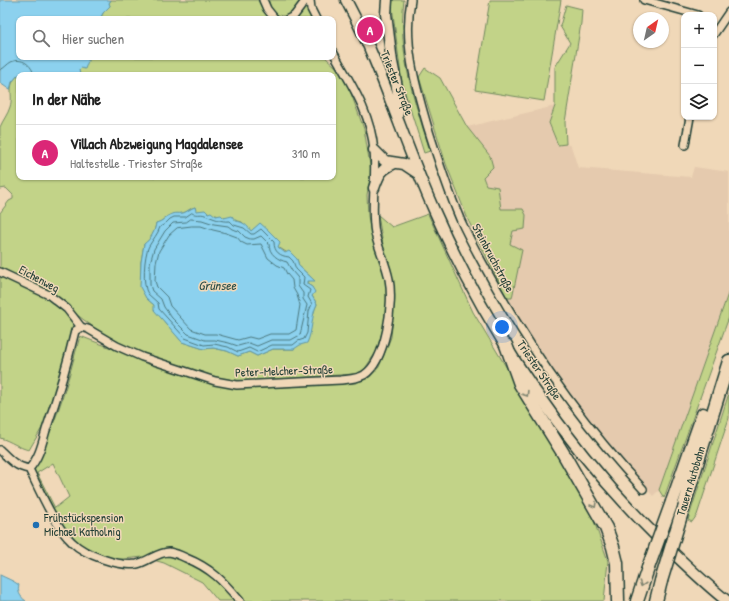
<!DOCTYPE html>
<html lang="de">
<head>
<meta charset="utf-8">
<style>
	:root { --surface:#fff; --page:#f2f2f2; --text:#222; --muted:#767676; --line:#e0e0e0; --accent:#db2777 }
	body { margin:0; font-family:"Patrick Hand",sans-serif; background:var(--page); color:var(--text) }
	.controls { position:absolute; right:12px; top:12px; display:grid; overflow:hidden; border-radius:8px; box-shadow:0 1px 3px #0004 }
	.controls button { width:36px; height:36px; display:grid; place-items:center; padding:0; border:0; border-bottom:1px solid var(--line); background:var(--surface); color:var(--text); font:20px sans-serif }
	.compass { position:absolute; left:633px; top:12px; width:36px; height:36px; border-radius:50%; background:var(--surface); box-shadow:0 1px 3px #0004; rotate:34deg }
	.you { position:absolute; left:502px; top:327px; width:14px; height:14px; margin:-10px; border:3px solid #fff; border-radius:50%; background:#1a73e8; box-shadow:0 0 0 6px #1a73e833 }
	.badge { display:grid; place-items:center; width:26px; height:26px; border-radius:50%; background:var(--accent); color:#fff; font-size:13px; font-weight:700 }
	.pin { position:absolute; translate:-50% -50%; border:2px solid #fff; box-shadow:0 1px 4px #0006 }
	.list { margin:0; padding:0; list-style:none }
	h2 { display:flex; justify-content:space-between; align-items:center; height:52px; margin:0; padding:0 16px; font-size:17px }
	h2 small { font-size:13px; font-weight:400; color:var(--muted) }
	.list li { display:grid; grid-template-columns:26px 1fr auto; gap:12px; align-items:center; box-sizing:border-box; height:56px; padding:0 16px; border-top:1px solid var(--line) }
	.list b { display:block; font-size:15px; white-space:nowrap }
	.list p { margin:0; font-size:13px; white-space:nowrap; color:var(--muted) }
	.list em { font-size:13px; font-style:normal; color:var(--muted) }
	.icon { flex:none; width:22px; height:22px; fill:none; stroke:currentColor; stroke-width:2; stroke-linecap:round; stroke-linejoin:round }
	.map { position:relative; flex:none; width:729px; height:601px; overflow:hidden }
	.search { position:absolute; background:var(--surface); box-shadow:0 1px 3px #0004; left:16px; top:16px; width:320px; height:44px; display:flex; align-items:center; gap:10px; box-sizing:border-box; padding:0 14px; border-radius:8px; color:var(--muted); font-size:15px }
	.panel { position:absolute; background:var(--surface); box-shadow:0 1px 3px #0004; left:16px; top:72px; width:320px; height:108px; border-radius:8px }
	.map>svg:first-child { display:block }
	.built { fill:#e5caae }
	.green { fill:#c2d388; stroke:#70885e; fill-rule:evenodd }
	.water { fill:#8cd1ee; stroke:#6096a4 }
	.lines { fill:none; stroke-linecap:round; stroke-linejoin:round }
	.shore { stroke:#4b787e; stroke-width:1 }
	.minor-casing { stroke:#1f3d34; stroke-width:10 }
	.primary-casing { stroke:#1f3d34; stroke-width:13 }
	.motorway-casing { stroke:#1f3d34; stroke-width:15 }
	.minor { stroke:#f0d8b8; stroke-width:7 }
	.primary { stroke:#f0d8b8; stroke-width:10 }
	.motorway { stroke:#f0d8b8; stroke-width:12 }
	.motorway-bridge-casing { stroke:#1f3d34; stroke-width:15; stroke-linecap:butt }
	.motorway-bridge { stroke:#f0d8b8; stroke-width:12 }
	.oneway { stroke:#7d836f }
	.poi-dot { fill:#1f6fb2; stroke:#f0d8b8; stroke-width:1.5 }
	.labels { text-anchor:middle; stroke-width:3; stroke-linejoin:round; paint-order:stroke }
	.street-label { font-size:12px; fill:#1f3d34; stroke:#f0d8b8 }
	.poi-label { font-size:12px; fill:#1f3d34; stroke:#f0d8b8; text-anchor:start }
	.water-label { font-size:13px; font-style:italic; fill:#2a4c47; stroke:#f0d8b8 }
</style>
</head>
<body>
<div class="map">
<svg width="729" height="601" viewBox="0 0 729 601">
	<rect width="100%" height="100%" fill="#f0d8b8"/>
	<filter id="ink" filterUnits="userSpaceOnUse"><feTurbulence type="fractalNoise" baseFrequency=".025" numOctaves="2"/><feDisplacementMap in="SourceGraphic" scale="8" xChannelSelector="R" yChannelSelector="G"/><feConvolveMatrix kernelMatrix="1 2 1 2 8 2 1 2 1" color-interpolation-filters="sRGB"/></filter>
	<g filter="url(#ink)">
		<!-- built -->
		<path class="built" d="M555,106l-6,18 9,21 8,-1 5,2 7,22 113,9 3,-10 35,5v119l-70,199 -6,6 -42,-47 -44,-58 -47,-69 -13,-24 5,-1 -2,-53 3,-13 12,-2 -2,-20h-22l-3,-22 -12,-2 -19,-58z"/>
		<!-- green -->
		<path class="green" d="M111,0h147l9,15 4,4h-171l3,-6 7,-7 -1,-3z
			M269,0h34c-4,6 -7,11 -14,14 -10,6 -20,-4 -20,-14z
			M393,0h11c-7,53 11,102 26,151l-6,2 -22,-70 -10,-77z
			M490,0h71l-17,101 -69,-11z
			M566,5l16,4 -1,14 -16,99 1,22 -8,1 -9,-22 6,-17v-39l15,-24 -10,-17z
			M306,7l6,12h-18z
			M92,57h233l11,10 13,21 15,41 7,42 -4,24 1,21 3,18 12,32 5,19 -4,41 -8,26 -12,18 -9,4 -108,7 -26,-2 -43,-12 -41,-16 -33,-16 -28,-21c-11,36 -17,72 -31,107 -4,10 -11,20 -16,29 -10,-2 -18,-9 -29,-12v-225l9,-12 4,-2v-4l-7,-7 -6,1v-62c3,-7 8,-13 10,-20 4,-13 -4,-20 8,-32h1v102h314v-102h-253l-1,-5 10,-12zM195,207l1,4 12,2 34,9 9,9 9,-7 18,23 19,12 2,7 15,14 -7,1v3l5,3v9l5,8c-7,15 -9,34 -23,45h-21l-16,7 -8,-4 -11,4 -11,-5 -14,-3 -9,1 -22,-7 -8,-10 -8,-8 -12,-19 -8,-7 -5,-18v-18l3,-18c7,-4 11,-13 12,-21 8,-2 7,-5 14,-8 4,-2 8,-1 13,-2 4,-1 7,-5 12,-6z
			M425,68l15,10 27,49 23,29 3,11 -10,10 3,8 12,2 3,22h22l3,6 -1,14 -12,2 -3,13 12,6 -10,48h-5l-38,-76 -23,-58 -27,-87z
			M428,214l45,98 114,189 21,60 -4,40h-386l-16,-19 -38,-19 -21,-6 -30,3 -28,-11 -25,-25 -29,-56c25,-38 37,-88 49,-132l83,32 49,16 29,4h24l91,-5 14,-6 9,-10 12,-30 3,-32v-19l-10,-35 -6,-36 14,12zM53,463l16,34 -14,11 -18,-35z
			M729,291v26l-65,181 -5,-8z
			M729,393v25l-32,97 -5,7 -4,-2z"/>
		<!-- water -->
		<path class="water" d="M0,0h111l-2,3 1,3 -7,7 -3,6h-81v38h73l-3,1 -4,11 -4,-1 -2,2 1,5h-62l-6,7 -2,8 -10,-7z
			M195,207l1,4 9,-1 3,3 3,-1 5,4 5,-1 3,3 8,-2 4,5c7,1 11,4 15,10l9,-8 9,8 11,11 -2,5 7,6 4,-2 8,8 2,7 16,15h-8v3l5,3 3,5 -3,4 5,8c-6,12 -4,26 -10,39l-7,2 -6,4h-21l-16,7 -8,-4 -11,4 -11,-5 -14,-3 -9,1 -22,-7 -28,-32v-5l-8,-7 -6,-11 1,-25 3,-18c7,-5 11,-13 12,-21 8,-2 7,-5 14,-8 4,-3 8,-1 13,-2 4,-1 8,-5 12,-6z
			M0,575c6,3 14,6 19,10 -2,6 1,12 7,16h-26z"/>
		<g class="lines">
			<!-- shore -->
			<path class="shore" d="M0,70c5,-2 7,-6 11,-8 11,-5 21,3 23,13
				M192,213c5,3 8,0 13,2 8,3 16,7 25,6l4,4 10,3 7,6h3l7,-5 13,13c0,10 6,14 15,15l4,4 3,8 8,8 -1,8 7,5 -2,7 4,7 -3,7 -2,22 -3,6 -6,2 -5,4h-21l-15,7 -8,-4 -11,4 -10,-5 -14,-3 -10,1 -19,-7 -26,-29 -1,-6c-3,-3 -7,-6 -10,-9 -6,-8 -4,-39 1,-48 4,-7 9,-12 11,-19l5,-3 5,-5 4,-2h11z
				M191,219l11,1 12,4 14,2 4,3 7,2 6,6 5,2h4l7,-3 8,8c0,10 9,16 18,18l5,9 6,7v8l5,7v6l4,6 -7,30 -9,5h-20l-14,6 -8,-3 -11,3 -9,-3 -14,-3h-10l-17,-6 -16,-16 -8,-11 -3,-8 -9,-8 -2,-6v-22l4,-14 11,-18 8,-8 13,-1z
				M192,226h9l12,4 13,3 11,4 4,5 6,3 14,-1 7,14 9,7 7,3 3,6 5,6 1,8 4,7 3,10 -4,25 -7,4h-19l-13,5 -8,-2 -11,3 -22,-6h-11l-14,-5 -21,-23 -3,-9 -10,-10 -2,-6 1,-18 3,-12 10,-16 8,-7z"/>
			<defs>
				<path id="minor" d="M263,0l4,9 8,10
					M310,0l1,9 5,10
					M411,0c-8,42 4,84 16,125 10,32 20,63 33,94 11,24 24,47 37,70 41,72 89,139 146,200
					M644,0l54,15
					M288,19l6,-3 12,-16
					M714,34l15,-22
					M685,145l5,-28
					M0,272l49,23 18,14 14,18
					M0,450c9,9 16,17 29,19 10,-11 13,-25 17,-39 11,-32 21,-65 29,-99l6,-4 7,2 29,17 25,11 73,24 22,4 104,-5c7,-1 16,-1 23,-5 22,-14 30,-72 25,-96 -3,-16 -11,-31 -14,-46 -5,-28 2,-54 -1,-82 -3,-38 -23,-67 -41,-99
					M29,469c11,22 25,56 43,73 13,13 47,25 65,22 10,-2 21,-12 32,-12 6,1 11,3 17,6 25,10 37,23 54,43"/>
				<path id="primary" d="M346,0c10,19 20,39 28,59 21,50 38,102 60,151 55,125 134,240 231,335 20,19 40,39 62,56
					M387,0l-1,14 6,48 8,40 -3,15
					M374,150l11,11 19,3 15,10
					M374,188c5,-14 7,-19 21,-25"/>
				<path id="motorway" d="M506,345l14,39 43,69 43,75 7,19 4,16 1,38
					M672,502l31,-88
					M682,512l47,-151
					M637,601l11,-33
					M656,601l5,-20"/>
			</defs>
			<!-- minor casing -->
			<use href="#minor" class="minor-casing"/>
			<!-- primary casing -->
			<use href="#primary" class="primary-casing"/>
			<!-- motorway casing -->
			<use href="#motorway" class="motorway-casing"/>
			<!-- minor -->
			<use href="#minor" class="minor"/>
			<!-- primary -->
			<use href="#primary" class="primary"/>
			<!-- motorway -->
			<use href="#motorway" class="motorway"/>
			<defs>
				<path id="motorway-bridge" d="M648,568l24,-66
					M661,581l21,-69"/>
			</defs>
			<!-- motorway-bridge casing -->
			<use href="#motorway-bridge" class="motorway-bridge-casing"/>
			<!-- motorway-bridge -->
			<use href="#motorway-bridge" class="motorway-bridge"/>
		</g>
		<!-- one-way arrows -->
		<defs><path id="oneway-chevron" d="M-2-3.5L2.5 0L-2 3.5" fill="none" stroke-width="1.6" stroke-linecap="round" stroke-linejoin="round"/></defs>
		<g class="oneway">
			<use href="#oneway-chevron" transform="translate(526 394) rotate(58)"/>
			<use href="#oneway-chevron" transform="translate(594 505) rotate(60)"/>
			<use href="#oneway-chevron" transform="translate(642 584) rotate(109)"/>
		</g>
	</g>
	<!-- markers -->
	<circle class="poi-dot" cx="36" cy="525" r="4"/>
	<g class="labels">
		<!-- street labels -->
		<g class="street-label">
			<text transform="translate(397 83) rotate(68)" y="4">Triester Straße</text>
			<text transform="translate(493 258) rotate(62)" y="4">Steinbruchstraße</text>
			<text transform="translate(39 279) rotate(28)" y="4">Eichenweg</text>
			<text transform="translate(539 370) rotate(56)" y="4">Triester Straße</text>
			<text transform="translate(284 371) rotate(-2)" y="4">Peter-Melcher-Straße</text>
			<text transform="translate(691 481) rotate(-73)" y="4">Tauern Autobahn</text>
		</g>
		<!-- poi labels -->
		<g class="poi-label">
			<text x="44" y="522">Frühstückspension<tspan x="44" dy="14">Michael Katholnig</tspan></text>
		</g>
		<!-- water labels -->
		<g class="water-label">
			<text x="217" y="290">Grünsee</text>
		</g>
	</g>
</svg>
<div class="controls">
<button>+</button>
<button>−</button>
<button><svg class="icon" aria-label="layers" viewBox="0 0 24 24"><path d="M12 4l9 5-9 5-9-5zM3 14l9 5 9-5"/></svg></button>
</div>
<svg class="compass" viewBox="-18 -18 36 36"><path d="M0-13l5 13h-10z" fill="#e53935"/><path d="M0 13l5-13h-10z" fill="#767676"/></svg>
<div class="you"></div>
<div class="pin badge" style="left:370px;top:30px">A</div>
<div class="search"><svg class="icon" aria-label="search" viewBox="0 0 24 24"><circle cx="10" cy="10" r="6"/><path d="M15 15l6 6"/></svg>Hier suchen</div>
<section class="panel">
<h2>In der Nähe<small></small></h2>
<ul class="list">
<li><span class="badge">A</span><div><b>Villach Abzweigung Magdalensee</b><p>Haltestelle · Triester Straße</p></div><em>310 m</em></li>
</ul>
</section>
</div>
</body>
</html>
